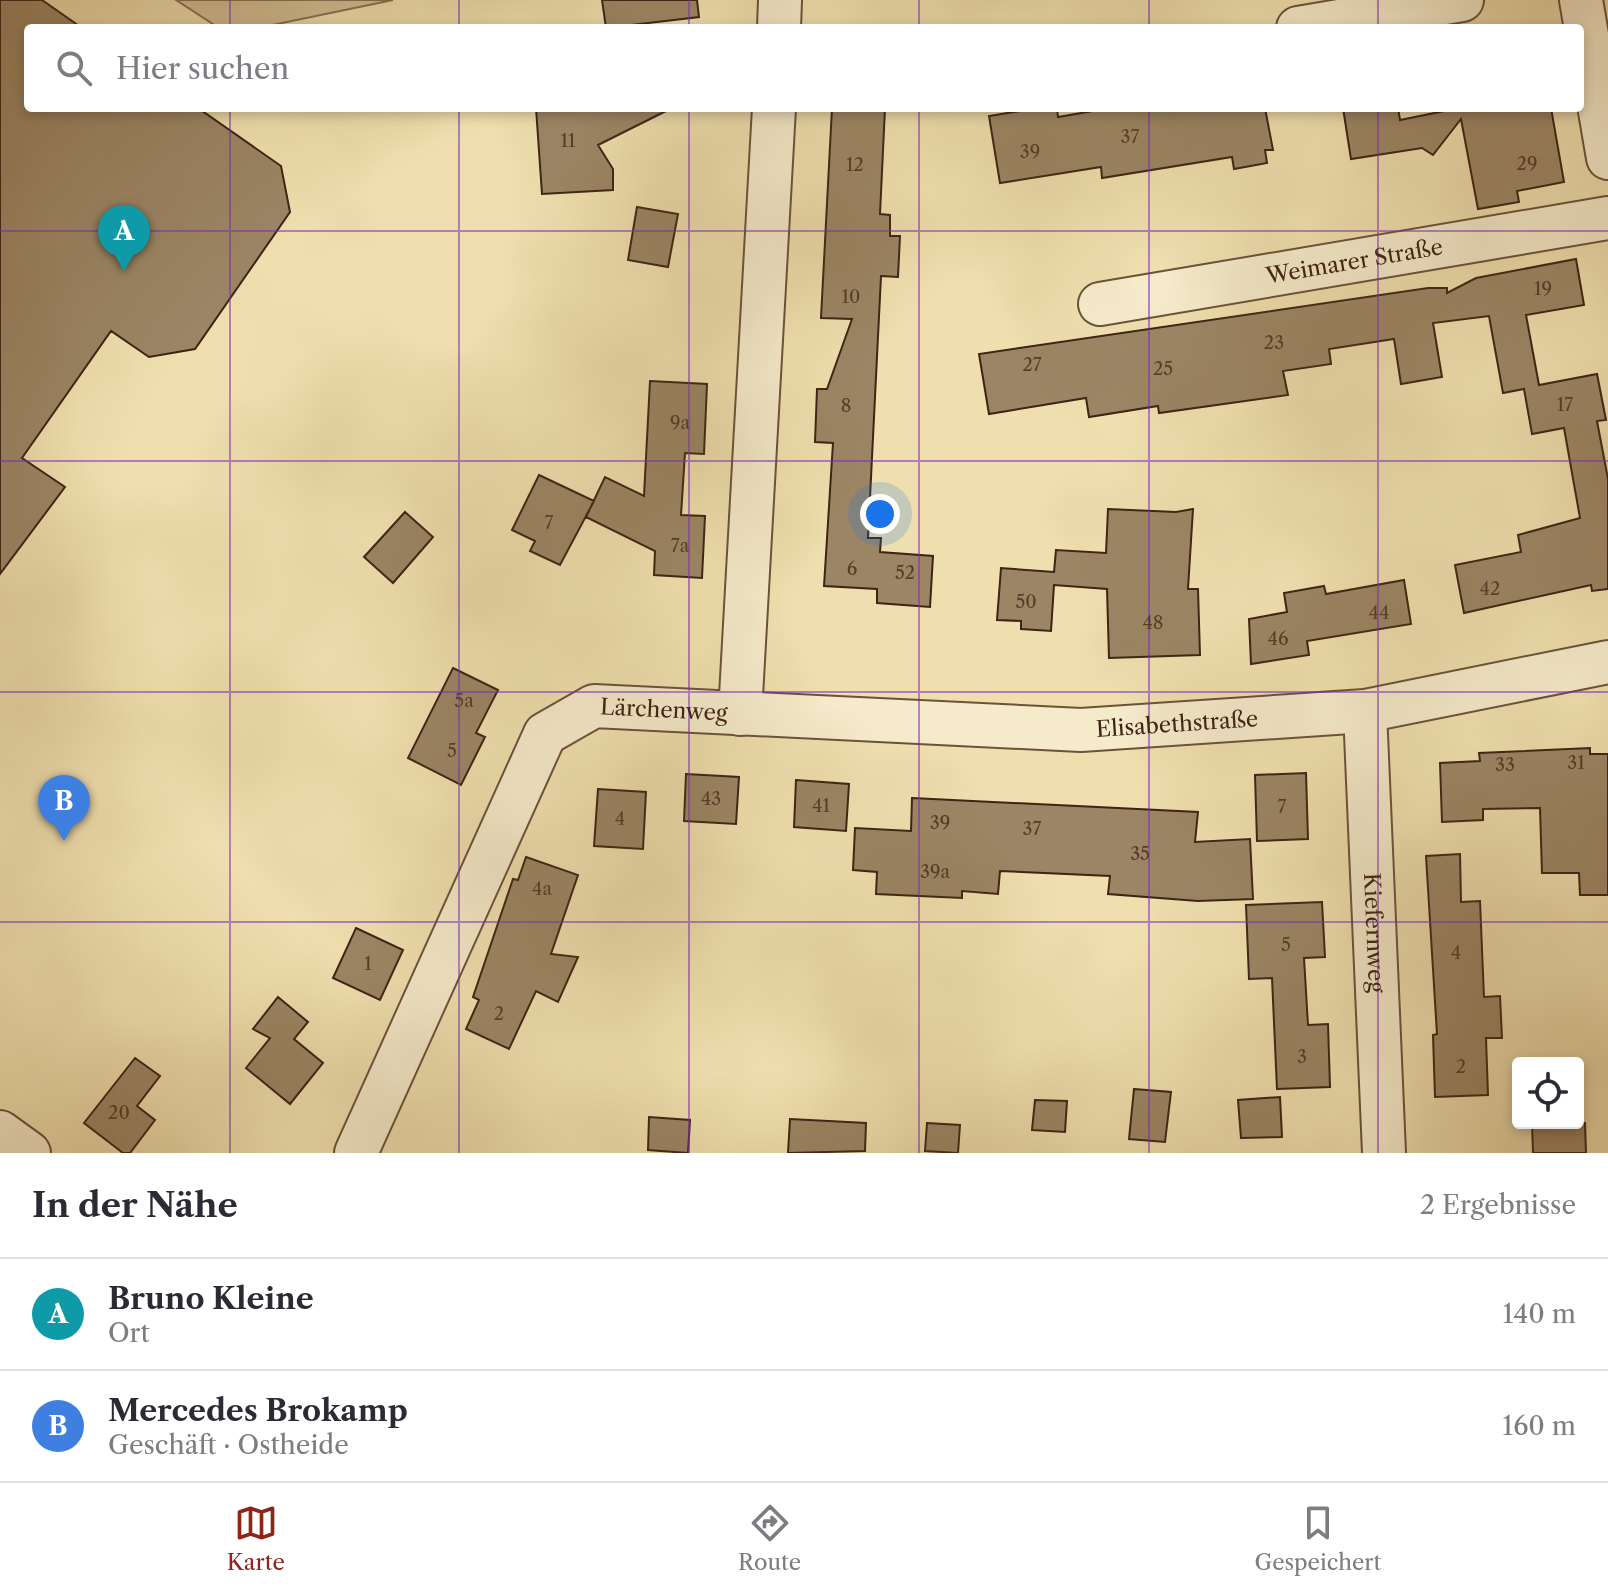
<!DOCTYPE html>
<html lang="de">
<head>
<meta charset="utf-8">
<style>
	:root { --surface:#fff; --page:#f2f2f3; --text:#2b2b33; --muted:#7c7c81; --line:#e1e1e2; --accent:#8f2418 }
	body { margin:0; font-family:"Libre Caslon Text",serif; background:var(--page); color:var(--text) }
	.controls { position:absolute; right:24px; bottom:24px; display:grid; overflow:hidden; border-radius:8px; box-shadow:0 4px 12px #0003 }
	.controls button { width:72px; height:72px; display:grid; place-items:center; padding:0; border:0; border-bottom:2px solid var(--line); background:var(--surface); color:var(--text); font:40px sans-serif }
	.you { position:absolute; left:880px; top:514px; width:28px; height:28px; margin:-20px; border:6px solid #fff; border-radius:50%; background:#1a73e8; box-shadow:0 0 0 12px #1a73e833 }
	.badge { display:grid; place-items:center; width:52px; height:52px; border-radius:50%; background:var(--accent); color:#fff; font-size:26px; font-weight:700 }
	.pin { position:absolute; translate:-50% -66px; filter:drop-shadow(0 2px 4px #0008) }
	.pin::after { content:''; position:absolute; top:42px; width:28px; height:24px; background:inherit; clip-path:polygon(0 0,100% 0,50% 100%) }
	.list { margin:0; padding:0; list-style:none }
	h2 { display:flex; justify-content:space-between; align-items:center; height:104px; margin:0; padding:0 32px; font-size:34px }
	h2 small { font-size:26px; font-weight:400; color:var(--muted) }
	.list li { display:grid; grid-template-columns:52px 1fr auto; gap:24px; align-items:center; box-sizing:border-box; height:112px; padding:0 32px; border-top:2px solid var(--line) }
	.list b { display:block; font-size:30px; white-space:nowrap }
	.list p { margin:0; font-size:26px; white-space:nowrap; color:var(--muted) }
	.list em { font-size:26px; font-style:normal; color:var(--muted) }
	.icon { flex:none; width:44px; height:44px; fill:none; stroke:currentColor; stroke-width:2; stroke-linecap:round; stroke-linejoin:round }
	.map { position:relative; flex:none; width:1608px; height:1153px; overflow:hidden }
	.search { position:absolute; background:var(--surface); box-shadow:0 4px 12px #0003; left:24px; right:24px; top:24px; height:88px; display:flex; align-items:center; gap:20px; box-sizing:border-box; padding:0 28px; border-radius:8px; color:var(--muted); font-size:30px }
	.sheet { height:328px; background:var(--surface) }
	nav { display:flex; justify-content:space-around; align-items:center; box-sizing:border-box; height:112px; border-top:2px solid var(--line); background:var(--surface); font-size:22px; color:var(--muted) }
	nav a { display:grid; justify-items:center; gap:4px }
	nav .on { color:var(--accent) }
	.map>svg:first-child { display:block }
	.green { fill:#d1bf94; stroke:#887154; stroke-width:2 }
	.building { fill:#9b8564; stroke:#3f2314; stroke-width:2 }
	.lines { fill:none; stroke-linecap:round; stroke-linejoin:round }
	.minor-casing { stroke:#6b523a; stroke-width:46 }
	.minor { stroke:#f5eaca; stroke-width:42 }
	.grid { fill:none; stroke:#7b2cbf; stroke-width:2; stroke-opacity:0.55 }
	.labels { text-anchor:middle; stroke-width:7; stroke-linejoin:round; paint-order:stroke }
	.number-label { font-size:18px; fill:#563c28 }
	.street-label { font-size:22px; fill:#3f2314; stroke:#f5eaca }
</style>
</head>
<body>
<div class="map">
<svg width="1608" height="1153" viewBox="0 0 1608 1153">
	<rect width="100%" height="100%" fill="#efdfae"/>
	<filter id="stains"><feTurbulence type="fractalNoise" baseFrequency=".0025" numOctaves="4"/><feColorMatrix values="0 0 0 0 .2 0 0 0 0 .09 0 0 0 0 .02 0 0 0 .5 -.17"/></filter>
	<radialGradient id="worn" r=".72"><stop offset=".6" stop-color="#630" stop-opacity="0"/><stop offset="1" stop-color="#630" stop-opacity=".3"/></radialGradient>
	<!-- green -->
	<path class="green" d="M176,0h217l-135,28h-39z"/>
	<!-- building -->
	<path class="building" d="M0,0h42l40,28h-54v80h170l83,58 9,46 -95,137 -46,8 -38,-26 -89,127 43,29 -65,87z
		M602,0h95l2,17 -93,11z
		M536,108h136l-74,37 15,24v21l-71,4z
		M832,108h53l-5,106 10,1v21h10l-2,41 -17,-1 -13,262h13l-1,14 53,4 -3,51 -53,-4v-14l-53,-3 9,-143 -18,-1 2,-53h10l25,-70 -31,-1z
		M1039,108h18l1,9 52,-9h155l8,42h-8l2,13 -33,6 -2,-12 -130,21 -1,-11 -101,16 -11,-67z
		M1343,108h55l2,12 59,-12h92l13,74 -47,9 2,11 -41,7 -17,-90 -28,36 -11,-7 -71,11z
		M637,207l41,7 -10,53 -40,-7z
		M1576,259l8,46 -58,10 13,70 58,-11 9,46 -9,1 11,58v110l-16,2 -1,-6 -127,28 -9,-48 66,-13 -3,-17 62,-17 -16,-90 -32,6 -8,-45 -21,4 -14,-77 -56,7 9,54 -41,7 -7,-45 -65,10 2,15 -48,7 5,24 -129,18 -1,-7 -69,11 -3,-19 -97,16 -10,-60 449,-66h19v5l29,-15z
		M650,381l57,3 -3,70 -19,-1 -4,62 24,1 -3,62 -48,-3 1,-24 -69,-34 19,-40 39,19z
		M539,475l55,26 -34,64 -30,-14 5,-10 -23,-11z
		M1108,509l68,3 17,-3 -5,80h10l2,66 -91,3 -2,-69 -53,-4 -3,46 -30,-2v-8l-24,-1 4,-52 53,4 2,-22 50,3z
		M405,512l28,25 -40,46 -29,-26z
		M1404,580l7,44 -104,17 2,14 -58,9 -2,-45 38,-7 -3,-19 40,-7 2,8z
		M453,668l45,22 -22,43 9,4 -24,48 -53,-27z
		M1590,748v6h18v141h-28l-1,-22h-37l-2,-65 -57,1v11l-41,2 -2,-59 40,-2 -1,-8z
		M1306,773l2,66 -51,2 -2,-66z
		M686,774l53,3 -3,47 -52,-3z
		M796,780l53,4 -3,47 -52,-4z
		M598,789l48,3 -3,57 -49,-3z
		M912,798l286,14 -3,30 55,-3 3,60 -55,2 -90,-7 2,-18 -110,-5 -2,23 -36,-3v7l-86,-4 1,-22 -24,-2 2,-42 56,3z
		M1460,854l1,48 19,-1 4,96 16,-1 2,42h-16l2,57 -53,2 -2,-62 4,-1 -11,-178z
		M526,857l52,18 -27,79 27,3 -20,45 -22,-11 -27,58 -43,-20 13,-29 -6,-3 40,-118 5,1z
		M1322,902l3,55 -21,1 4,67 20,-1 2,63 -53,2 -5,-111 -23,1 -3,-74z
		M356,928l47,22 -23,50 -47,-22z
		M278,997l30,25 -14,17 29,24 -33,41 -44,-36 24,-30 -17,-9z
		M135,1058l25,18 -23,30 18,14 -25,33h-7l-39,-30z
		M1134,1089l37,3 -6,50 -36,-3z
		M1280,1097l2,40 -41,1 -3,-38z
		M1035,1100l32,1 -2,31 -33,-2z
		M649,1117l41,3 -2,33 -40,-3z
		M790,1119l76,4 -1,28 -77,2z
		M927,1123l33,2 -2,28 -33,-2z
		M1532,1123h53l1,30h-53z"/>
	<g class="lines">
		<defs>
			<g id="minor">
				<path d="M1581,0l27,158"/>
				<path d="M779,28l1,-28"/>
				<path d="M1298,28l164,-28"/>
				<path id="s1" d="M1100,304l508,-86"/>
				<path id="s2" d="M1365,711l19,442"/>
				<path d="M740,714l34,-606"/>
				<path d="M0,1132l29,21"/>
				<path id="s3" d="M356,1153l189,-419 49,-28 487,24 284,-19 243,-49"/>
			</g>
		</defs>
		<!-- minor casing -->
		<use href="#minor" class="minor-casing"/>
		<!-- minor -->
		<use href="#minor" class="minor"/>
	</g>
	<!-- grid -->
	<path class="grid" d="M230,0v28M459,0v28M689,0v28M919,0v28M1149,0v28M1378,0v28M230,108v1045M459,108v1045M689,108v1045M919,108v1045M1149,108v1045M1378,108v1045M0,231h1608M0,461h1608M0,692h1608M0,922h1608"/>
	<g class="labels">
		<!-- number labels -->
		<g class="number-label">
			<text x="1130" y="143">37</text>
			<text x="568" y="147">11</text>
			<text x="1030" y="158">39</text>
			<text x="1527" y="170">29</text>
			<text x="855" y="171">12</text>
			<text x="1543" y="295">19</text>
			<text x="851" y="303">10</text>
			<text x="1274" y="349">23</text>
			<text x="1032" y="371">27</text>
			<text x="1163" y="375">25</text>
			<text x="1565" y="411">17</text>
			<text x="846" y="412">8</text>
			<text x="680" y="429">9a</text>
			<text x="549" y="529">7</text>
			<text x="680" y="552">7a</text>
			<text x="852" y="575">6</text>
			<text x="905" y="579">52</text>
			<text x="1490" y="595">42</text>
			<text x="1026" y="608">50</text>
			<text x="1379" y="619">44</text>
			<text x="1153" y="629">48</text>
			<text x="1278" y="645">46</text>
			<text x="464" y="707">5a</text>
			<text x="452" y="757">5</text>
			<text x="1576" y="769">31</text>
			<text x="1505" y="771">33</text>
			<text x="711" y="805">43</text>
			<text x="821" y="812">41</text>
			<text x="1282" y="813">7</text>
			<text x="620" y="825">4</text>
			<text x="940" y="829">39</text>
			<text x="1032" y="835">37</text>
			<text x="1140" y="860">35</text>
			<text x="935" y="878">39a</text>
			<text x="542" y="895">4a</text>
			<text x="1286" y="951">5</text>
			<text x="1456" y="959">4</text>
			<text x="368" y="970">1</text>
			<text x="499" y="1020">2</text>
			<text x="1302" y="1063">3</text>
			<text x="1461" y="1073">2</text>
			<text x="119" y="1119">20</text>
		</g>
		<!-- street labels -->
		<g class="street-label">
			<text dy="8" stroke="none"><textPath href="#s1" startOffset="258">Weimarer Straße</textPath></text>
			<text dy="8" stroke="none"><textPath href="#s3" startOffset="586">Lärchenweg</textPath></text>
			<text dy="8" stroke="none"><textPath href="#s3" startOffset="1100">Elisabethstraße</textPath></text>
			<text dy="8" stroke="none"><textPath href="#s2" startOffset="222">Kiefernweg</textPath></text>
		</g>
	</g>
	<rect width="100%" height="100%" filter="url(#stains)"/>
	<rect width="100%" height="100%" fill="url(#worn)"/>
</svg>
<div class="controls">
<button><svg class="icon" aria-label="locate" viewBox="0 0 24 24"><circle cx="12" cy="12" r="6"/><path d="M12 2v4M12 18v4M2 12h4M18 12h4"/></svg></button>
</div>
<div class="you"></div>
<div class="pin badge" style="left:124px;top:271px;background:#0f9aa8">A</div>
<div class="pin badge" style="left:64px;top:841px;background:#3f7fe0">B</div>
<div class="search"><svg class="icon" aria-label="search" viewBox="0 0 24 24"><circle cx="10" cy="10" r="6"/><path d="M15 15l6 6"/></svg>Hier suchen</div>
</div>
<section class="sheet">
<h2>In der Nähe<small>2 Ergebnisse</small></h2>
<ul class="list">
<li><span class="badge" style="background:#0f9aa8">A</span><div><b>Bruno Kleine</b><p>Ort</p></div><em>140 m</em></li>
<li><span class="badge" style="background:#3f7fe0">B</span><div><b>Mercedes Brokamp</b><p>Geschäft · Ostheide</p></div><em>160 m</em></li>
</ul>
</section>
<nav>
<a class="on"><svg class="icon" aria-label="map" viewBox="0 0 24 24"><path d="M3 6l6-2 6 2 6-2v14l-6 2-6-2-6 2zM9 4v14M15 6v14"/></svg>Karte</a>
<a><svg class="icon" aria-label="directions" viewBox="0 0 24 24"><path d="M12 3l9 9-9 9-9-9zM9 14v-3h6M13 9l2 2-2 2"/></svg>Route</a>
<a><svg class="icon" aria-label="saved" viewBox="0 0 24 24"><path d="M7 4h10v16l-5-4-5 4z"/></svg>Gespeichert</a>
</nav>
</body>
</html>
